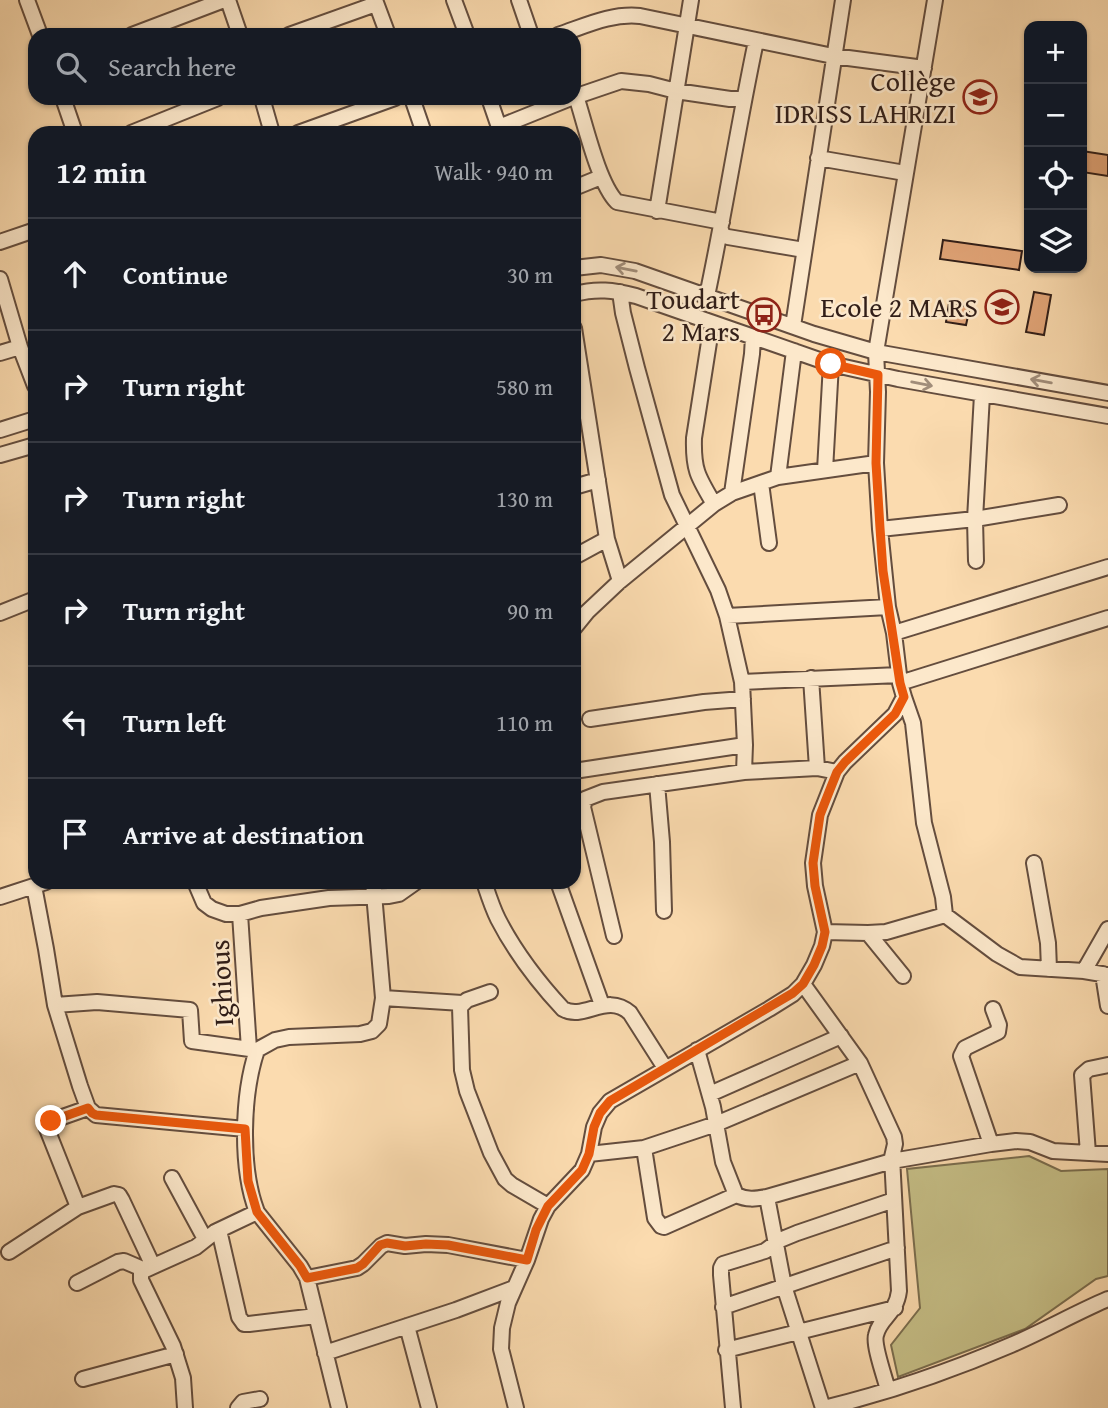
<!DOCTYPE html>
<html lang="en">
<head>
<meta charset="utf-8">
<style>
	:root { --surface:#171b24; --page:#242831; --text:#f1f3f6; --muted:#9ea1a6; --line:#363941 }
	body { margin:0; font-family:"Gentium Book Plus",serif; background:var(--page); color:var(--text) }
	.controls { position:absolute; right:21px; top:21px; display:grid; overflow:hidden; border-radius:14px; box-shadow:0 2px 5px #0004 }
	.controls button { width:63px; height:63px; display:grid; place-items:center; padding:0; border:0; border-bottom:2px solid var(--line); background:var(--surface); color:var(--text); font:35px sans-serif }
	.stop { position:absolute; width:21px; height:21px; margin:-16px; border:5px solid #ea580c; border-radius:50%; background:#fff }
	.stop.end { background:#ea580c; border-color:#fff; box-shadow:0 2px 7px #0008 }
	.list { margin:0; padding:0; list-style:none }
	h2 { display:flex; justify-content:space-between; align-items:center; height:91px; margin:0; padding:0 28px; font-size:30px }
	h2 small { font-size:23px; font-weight:400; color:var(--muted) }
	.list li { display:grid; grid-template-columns:46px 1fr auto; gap:21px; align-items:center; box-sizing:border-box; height:112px; padding:0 28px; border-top:2px solid var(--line) }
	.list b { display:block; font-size:26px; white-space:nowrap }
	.list em { font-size:23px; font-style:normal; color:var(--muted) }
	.icon { flex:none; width:38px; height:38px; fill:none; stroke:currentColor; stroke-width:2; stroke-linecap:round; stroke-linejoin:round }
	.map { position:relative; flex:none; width:1108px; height:1408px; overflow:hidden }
	.search { position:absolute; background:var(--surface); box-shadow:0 2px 5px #0004; left:28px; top:28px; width:553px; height:77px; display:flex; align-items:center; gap:18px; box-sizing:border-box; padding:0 24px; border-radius:21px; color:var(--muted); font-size:26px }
	.panel { position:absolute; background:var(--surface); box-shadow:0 2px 5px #0004; left:28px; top:126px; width:553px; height:763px; border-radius:21px }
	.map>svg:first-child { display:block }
	.green { fill:#c5be86; stroke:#7b6e4f; stroke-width:2 }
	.building { fill:#e2a578; stroke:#311e18; stroke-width:2 }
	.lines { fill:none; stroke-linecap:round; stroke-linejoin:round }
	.minor-casing { stroke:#644d3e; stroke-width:18 }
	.minor { stroke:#fce8cb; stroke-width:14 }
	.oneway { stroke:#a18d7a }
	.route { stroke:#ea580c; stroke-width:9 }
	.labels { text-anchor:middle; stroke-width:5; stroke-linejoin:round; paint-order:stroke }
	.poi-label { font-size:28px; fill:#311e18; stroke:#fce8cb; text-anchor:end }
	.street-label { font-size:28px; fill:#311e18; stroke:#fce8cb }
</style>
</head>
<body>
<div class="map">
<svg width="1108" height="1408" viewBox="0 0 1108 1408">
	<rect width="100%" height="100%" fill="#fbdbaf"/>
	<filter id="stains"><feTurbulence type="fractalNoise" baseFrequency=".00286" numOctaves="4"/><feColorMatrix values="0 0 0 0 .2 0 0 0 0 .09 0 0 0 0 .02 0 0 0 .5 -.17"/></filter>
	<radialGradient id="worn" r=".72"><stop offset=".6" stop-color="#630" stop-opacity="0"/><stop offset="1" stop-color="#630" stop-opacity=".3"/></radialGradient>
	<!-- green -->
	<path class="green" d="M1029,1156l32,15 47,-2v107l-12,3 -71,50 -127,48 -7,-32 29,-37 -13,-139z"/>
	<!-- building -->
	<path class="building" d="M1082,151l26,4v21l-26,-4z
		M943,240l79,11 -3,19 -79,-11z
		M1034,292l17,3 -7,40 -18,-3z
		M949,303l21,4 -4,18 -20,-3z"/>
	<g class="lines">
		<defs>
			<path id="minor" d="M27,0l13,35
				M228,0l12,35
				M375,0l13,35
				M454,0l13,35
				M519,0l12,35
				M132,35l92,-35
				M289,35l87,-31
				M558,35c27,-9 53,-22 82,-19l193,40 91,12
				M576,96c9,27 22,87 41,106l105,20
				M574,97l47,-16 28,3 27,7 54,8h14
				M63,98l12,35
				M262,98l10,35
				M412,98l12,35
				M489,98l12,35
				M499,127l72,-29
				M131,133l87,-35
				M298,133l97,-35
				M818,158l87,15
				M574,188l27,-11
				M657,211l34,-211
				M721,230l2,5 5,2 76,13
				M0,242l35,-12
				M574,268l27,-3 34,6 179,63 62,18 232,41
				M0,279l20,68 15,39
				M620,292l3,21 14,55 35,127 46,95 9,26 15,66 3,63 -1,27
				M574,294c23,-6 39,-4 62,2l195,68 67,15 210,37
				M707,296c18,-85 31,-170 49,-255
				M712,323l-18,115c-1,32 4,39 20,66
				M793,326l50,-326
				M574,328l33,211 13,42
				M0,353l20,-6
				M0,430l35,-11
				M0,455l35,-10
				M825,470l6,-106
				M778,477l16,-126
				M761,483l8,60
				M574,487l24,-7
				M732,493l20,-139 1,-17
				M880,529l95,-10 84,-14
				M574,557l33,-18
				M976,561l-1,-42 7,-124
				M0,613l35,-14
				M727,616l161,-9
				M574,628l13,-16 33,-31 94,-77 18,-11 46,-16 98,-14
				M894,633l214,-66
				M811,678l6,90
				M742,682l157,-7
				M900,683l208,-65
				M904,697l9,26 11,100 19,74 2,18
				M590,719l114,-17 39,-3
				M574,771l171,-26
				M657,784l5,58 2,69
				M1034,863l14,80 1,26
				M195,882l9,21 8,6 14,5h14l21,-6 68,-10 60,-2 10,-2 17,-12
				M484,882c4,12 8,25 14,37 17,33 39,62 65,90 21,12 44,-17 67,4l35,55
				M558,882l44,123
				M34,886l12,63 9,56 25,81 8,22 8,7 149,14
				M0,897l46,-15
				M240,914l9,135
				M825,932l43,1 18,-1 59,-17 52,39 23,13 64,4 24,4
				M868,933l35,43
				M614,936l-31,-129 2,-8 18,-7 141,-20 73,-4 20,4
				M1084,971l24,-42
				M1103,974l5,32
				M803,984l57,79 34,74 1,7 -3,13 7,134c-3,24 -19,26 -23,44 -3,10 9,43 12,55
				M490,992l-23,8 -7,7 2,63 5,21 24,62 14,26 7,6 36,21
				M383,998l79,5
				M55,1005l42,-3 93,8 2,31 65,9
				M697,1050l16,57 10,55 13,33c11,5 19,4 31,2l125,-36 99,-17 25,-3 14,1 23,9 55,3
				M710,1094l131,-58
				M991,1144l-30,-88 4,-8 33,-16 1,-7 -6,-16
				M644,1148l11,70 6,8 3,1 72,-32
				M1088,1153l-6,-78 7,-6 19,-4
				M589,1154l55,-6 72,-24 144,-61
				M172,1178l33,61
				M767,1197l17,89 39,122
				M78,1207l-31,-78 1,-5 3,-3 37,-13
				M219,1230l20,87 5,7h5l67,-8
				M9,1252l69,-45 36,-13 5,1 3,5 31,66
				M307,1278l50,-10 6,-4 18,-18 6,-3 18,3 21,-2 22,1 79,15
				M77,1283l41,-21 6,-1 21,9
				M723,1307l174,-59
				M407,1326l22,82
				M726,1350l169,-42
				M325,1353l131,-43 58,-22
				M83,1379l93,-25
				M185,1408l-2,-30 -10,-32 -32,-66v-7l4,-3 51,-23 19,-15 42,-20
				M238,1408l5,-6 17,-3
				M339,1408l-32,-130 -7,-12 -43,-54c-17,-44 -15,-117 0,-162l18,-10 14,-3 71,-3 12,-3 7,-7 4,-26 -10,-116
				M516,1408l-15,-59 1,-21 6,-25 19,-43 14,-41 7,-13 34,-36 7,-16 5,-27 6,-14 10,-12 159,-92 24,-15 10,-10 11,-19 8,-19 3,-14 -10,-46 -2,-23 7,-48 17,-43 8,-10 50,-48 9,-17 -4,-14 -6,-50 -6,-26 -8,-78 -4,-66 2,-71 -2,-40 59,-352
				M733,1408l-12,-133v-7l2,-4 42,-13 15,-11 17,-7 97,-33
				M824,1408c62,-15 129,-38 187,-63 33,-14 64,-32 97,-46"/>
		</defs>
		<!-- minor casing -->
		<use href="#minor" class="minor-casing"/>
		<!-- minor -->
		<use href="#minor" class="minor"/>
	</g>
	<!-- one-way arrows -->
	<defs><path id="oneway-shaft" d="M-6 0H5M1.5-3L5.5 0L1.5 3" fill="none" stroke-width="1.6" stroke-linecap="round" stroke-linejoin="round" transform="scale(1.75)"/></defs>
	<g class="oneway">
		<use href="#oneway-shaft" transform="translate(626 269) rotate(-169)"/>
		<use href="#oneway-shaft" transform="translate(1041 381) rotate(-170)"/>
		<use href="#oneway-shaft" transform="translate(922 384) rotate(11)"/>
	</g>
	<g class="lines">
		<!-- route -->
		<path class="route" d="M51,1121l37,-13 4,5 4,2 149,14 3,52 9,31 43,54 7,12 50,-10 6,-4 17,-19 7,-2 18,3 21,-2 22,1 79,15 9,-30 12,-24 34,-36 7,-16 5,-27 6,-14 10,-12 183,-108 10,-9 11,-19 8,-19 3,-14 -10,-46 -2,-23 7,-48 9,-23 8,-20 8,-10 50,-48 9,-17 -4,-14 -17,-112 -3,-43 -4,-65 2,-88 -47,-11"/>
	</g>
	<!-- icons -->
	<defs>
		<symbol id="school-ring" viewBox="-11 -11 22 22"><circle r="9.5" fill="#fce8cb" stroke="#8f2418" stroke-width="1.5"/><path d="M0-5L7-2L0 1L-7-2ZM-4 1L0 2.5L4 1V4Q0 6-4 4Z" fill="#8f2418"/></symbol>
		<symbol id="bus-ring" viewBox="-11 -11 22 22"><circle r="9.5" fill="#fce8cb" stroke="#8f2418" stroke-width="1.5"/><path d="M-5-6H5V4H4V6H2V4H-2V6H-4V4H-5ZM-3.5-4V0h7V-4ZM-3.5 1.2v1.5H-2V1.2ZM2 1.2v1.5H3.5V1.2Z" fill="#8f2418"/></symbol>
	</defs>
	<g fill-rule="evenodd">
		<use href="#school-ring" x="961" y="78" width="38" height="38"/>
		<use href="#school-ring" x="983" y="288" width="38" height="38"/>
		<use href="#bus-ring" x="745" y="296" width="38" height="38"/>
	</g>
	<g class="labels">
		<!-- poi labels -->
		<g class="poi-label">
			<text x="956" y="91">Collège<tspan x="956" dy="32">IDRISS LAHRIZI</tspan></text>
			<text x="740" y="309">Toudart<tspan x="740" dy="32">2 Mars</tspan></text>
			<text x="978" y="317">Ecole 2 MARS</text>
		</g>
		<!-- street labels -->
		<g class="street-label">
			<text transform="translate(221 983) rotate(-93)" y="10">Ighious</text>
		</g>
	</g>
	<rect width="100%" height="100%" filter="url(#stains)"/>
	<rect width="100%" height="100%" fill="url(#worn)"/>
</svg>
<div class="controls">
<button>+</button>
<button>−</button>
<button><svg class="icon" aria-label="locate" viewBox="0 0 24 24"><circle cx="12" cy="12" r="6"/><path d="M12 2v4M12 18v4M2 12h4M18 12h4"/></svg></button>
<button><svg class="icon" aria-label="layers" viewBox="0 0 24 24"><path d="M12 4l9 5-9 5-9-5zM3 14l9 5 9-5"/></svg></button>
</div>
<div class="stop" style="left:831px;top:364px"></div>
<div class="stop end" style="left:51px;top:1121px"></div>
<div class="search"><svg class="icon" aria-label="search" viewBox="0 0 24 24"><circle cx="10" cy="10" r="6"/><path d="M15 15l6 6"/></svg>Search here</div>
<section class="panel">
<h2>12 min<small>Walk · 940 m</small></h2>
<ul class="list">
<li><svg class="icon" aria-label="ahead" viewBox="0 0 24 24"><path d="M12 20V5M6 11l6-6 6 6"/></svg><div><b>Continue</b></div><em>30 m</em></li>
<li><svg class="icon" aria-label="right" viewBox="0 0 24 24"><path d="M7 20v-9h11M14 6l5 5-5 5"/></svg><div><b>Turn right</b></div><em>580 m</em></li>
<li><svg class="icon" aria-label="right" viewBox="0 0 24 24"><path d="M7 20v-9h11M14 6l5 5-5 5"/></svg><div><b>Turn right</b></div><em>130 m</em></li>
<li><svg class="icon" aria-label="right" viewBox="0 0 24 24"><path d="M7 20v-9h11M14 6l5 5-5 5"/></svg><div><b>Turn right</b></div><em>90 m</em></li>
<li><svg class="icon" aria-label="left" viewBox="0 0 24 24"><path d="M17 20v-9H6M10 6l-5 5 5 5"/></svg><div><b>Turn left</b></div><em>110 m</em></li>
<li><svg class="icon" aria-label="arrive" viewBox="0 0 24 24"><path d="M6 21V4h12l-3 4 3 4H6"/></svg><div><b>Arrive at destination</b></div></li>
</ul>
</section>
</div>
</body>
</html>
